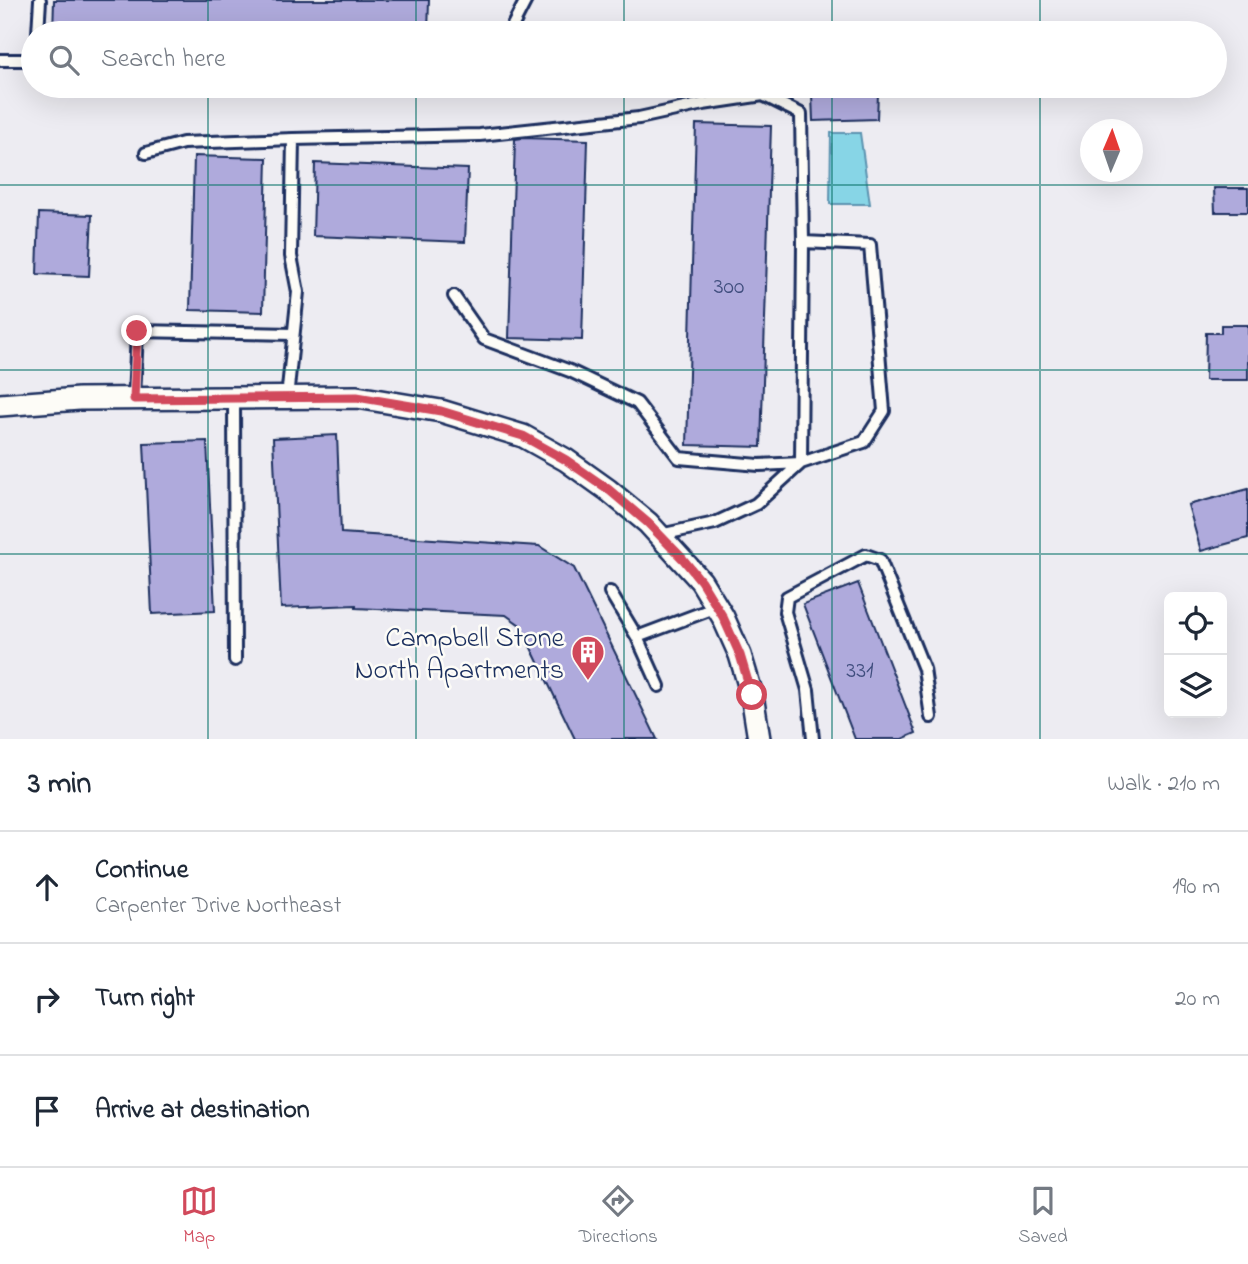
<!DOCTYPE html>
<html lang="en">
<head>
<meta charset="utf-8">
<style>
	:root { --surface:#fff; --page:#f6f6f7; --text:#1f2937; --muted:#747a83; --line:#e0e1e3; --accent:#d1495b }
	body { margin:0; font-family:"Indie Flower",sans-serif; background:var(--page); color:var(--text) }
	.controls { position:absolute; right:21px; bottom:21px; display:grid; overflow:hidden; border-radius:10px; box-shadow:0 7px 28px #0002 }
	.controls button { width:63px; height:63px; display:grid; place-items:center; padding:0; border:0; border-bottom:2px solid var(--line); background:var(--surface); color:var(--text); font:35px sans-serif }
	.compass { position:absolute; left:1080px; top:119px; width:63px; height:63px; border-radius:50%; background:var(--surface); box-shadow:0 7px 28px #0002; rotate:2deg }
	.stop { position:absolute; width:21px; height:21px; margin:-16px; border:5px solid #d1495b; border-radius:50%; background:#fff }
	.stop.end { background:#d1495b; border-color:#fff; box-shadow:0 2px 7px #0008 }
	.list { margin:0; padding:0; list-style:none }
	h2 { display:flex; justify-content:space-between; align-items:center; height:91px; margin:0; padding:0 28px; font-size:30px }
	h2 small { font-size:23px; font-weight:400; color:var(--muted) }
	.list li { display:grid; grid-template-columns:46px 1fr auto; gap:21px; align-items:center; box-sizing:border-box; height:112px; padding:0 28px; border-top:2px solid var(--line) }
	.list b { display:block; font-size:26px; white-space:nowrap }
	.list p { margin:0; font-size:23px; white-space:nowrap; color:var(--muted) }
	.list em { font-size:23px; font-style:normal; color:var(--muted) }
	.icon { flex:none; width:38px; height:38px; fill:none; stroke:currentColor; stroke-width:2; stroke-linecap:round; stroke-linejoin:round }
	.map { position:relative; flex:none; width:1248px; height:739px; overflow:hidden }
	.search { position:absolute; background:var(--surface); box-shadow:0 7px 28px #0002; left:21px; right:21px; top:21px; height:77px; display:flex; align-items:center; gap:18px; box-sizing:border-box; padding:0 24px; border-radius:38px; color:var(--muted); font-size:26px }
	.sheet { height:427px; background:var(--surface) }
	nav { display:flex; justify-content:space-around; align-items:center; box-sizing:border-box; height:98px; border-top:2px solid var(--line); background:var(--surface); font-size:19px; color:var(--muted) }
	nav a { display:grid; justify-items:center; gap:4px }
	nav .on { color:var(--accent) }
	.map>svg:first-child { display:block }
	.water { fill:#87d5e6; stroke:#5c93b0; stroke-width:2 }
	.building { fill:#afaadc; stroke:#1b2f5e; stroke-width:2 }
	.lines { fill:none; stroke-linecap:round; stroke-linejoin:round }
	.service-casing { stroke:#1b2f5e; stroke-width:16 }
	.minor-casing { stroke:#1b2f5e; stroke-width:26 }
	.service { stroke:#fdfcf7; stroke-width:10 }
	.minor { stroke:#fdfcf7; stroke-width:21 }
	.route { stroke:#d1495b; stroke-width:9 }
	.grid { fill:none; stroke:#0f766e; stroke-width:2; stroke-opacity:0.55 }
	.labels { text-anchor:middle; stroke-width:5; stroke-linejoin:round; paint-order:stroke }
	.number-label { font-size:24px; fill:#404e7e }
	.poi-label { font-size:28px; fill:#1b2f5e; stroke:#fdfcf7; text-anchor:end }
</style>
</head>
<body>
<div class="map">
<svg width="1248" height="739" viewBox="0 0 1248 739">
	<rect width="100%" height="100%" fill="#edecf2"/>
	<filter id="ink" filterUnits="userSpaceOnUse"><feTurbulence type="fractalNoise" baseFrequency=".0143" numOctaves="2"/><feDisplacementMap in="SourceGraphic" scale="14" xChannelSelector="R" yChannelSelector="G"/><feConvolveMatrix kernelMatrix="1 2 1 2 8 2 1 2 1" color-interpolation-filters="sRGB"/></filter>
	<g filter="url(#ink)">
		<!-- water -->
		<path class="water" d="M831,133h29l10,71h-40z"/>
		<!-- building -->
		<path class="building" d="M54,0h375l-1,33h-375z
			M878,93l-1,26 -64,2 -1,-27z
			M696,124l75,2 -10,321 -74,-2z
			M523,138l65,2 -6,200 -73,-2 6,-199z
			M194,156l73,2 -4,154 -73,-2z
			M315,163l153,6 -3,73 -152,-6z
			M1214,188h34v24h-33z
			M39,213l53,2 -3,61 -52,-2z
			M1221,325h27v55h-43l1,-47h15z
			M337,435l4,98 198,13 35,22 83,171h-82l-55,-114 -14,-10 -150,-7v-3l-75,3 -8,-170z
			M207,441l8,170 -63,3 -8,-171z
			M1248,489v49l-47,13 -13,-46z
			M858,583l58,150 -14,6h-47l-52,-135z"/>
		<g class="lines">
			<defs>
				<path id="service" d="M38,33l2,-33
					M509,33l17,-33
					M0,60h33
					M146,153l37,-10 110,-4
					M234,398l1,262
					M287,398l11,-106 -7,-36 2,-117 187,-4 159,-17 64,-14 60,-9 38,19 2,128 67,3 14,166 -20,31 -63,21 -42,2 -80,-7 -42,-55 -67,-32 -86,-32 -30,-43
					M134,399l3,-68 156,3
					M660,535l55,-12 41,-19 45,-41 2,-221
					M610,592l27,45 22,49
					M637,637l80,-30
					M813,739l-5,-49 -23,-78 2,-15 79,-42 14,5 44,109 7,48"/>
				<path id="minor" d="M0,405l79,-6 278,-2 84,14 82,25 43,24 42,30 40,33 53,58 22,36 17,38 12,40 7,44"/>
			</defs>
			<!-- service casing -->
			<use href="#service" class="service-casing"/>
			<!-- minor casing -->
			<use href="#minor" class="minor-casing"/>
			<!-- service -->
			<use href="#service" class="service"/>
			<!-- minor -->
			<use href="#minor" class="minor"/>
		</g>
	</g>
	<g class="lines" filter="url(#ink)">
		<!-- route -->
		<path class="route" d="M137,331l-3,68 223,-2 84,14 82,25 43,24 42,29 40,34 35,36 18,22 22,36 17,38 12,40"/>
	</g>
	<!-- grid -->
	<path class="grid" d="M208,0v33M416,0v33M624,0v33M832,0v33M1040,0v33M208,86v653M416,86v653M624,86v653M832,86v653M1040,86v653M0,185h1248M0,370h1248M0,554h1248"/>
	<!-- icons -->
	<defs>
		<symbol id="building-pin" viewBox="-11 -11 22 30"><path d="M0 17L-7.5 6A9.5 9.5 0 1 1 7.5 6Z" fill="#d1495b" stroke="#fdfcf7"/><path d="M-4-6H4V6H1V3H-1V6H-4ZM-2.5-4.3h1.7v1.8h-1.7ZM.8-4.3h1.7v1.8H.8ZM-2.5-1h1.7V.8h-1.7ZM.8-1h1.7V.8H.8Z" fill="#fff"/></symbol>
	</defs>
	<g fill-rule="evenodd">
		<use href="#building-pin" x="569" y="633" width="38" height="52"/>
	</g>
	<g class="labels">
		<!-- number labels -->
		<g class="number-label">
			<text x="729" y="293">300</text>
			<text x="860" y="677">331</text>
		</g>
		<!-- poi labels -->
		<g class="poi-label">
			<text x="564" y="646">Campbell Stone<tspan x="564" dy="32">North Apartments</tspan></text>
		</g>
	</g>
</svg>
<div class="controls">
<button><svg class="icon" aria-label="locate" viewBox="0 0 24 24"><circle cx="12" cy="12" r="6"/><path d="M12 2v4M12 18v4M2 12h4M18 12h4"/></svg></button>
<button><svg class="icon" aria-label="layers" viewBox="0 0 24 24"><path d="M12 4l9 5-9 5-9-5zM3 14l9 5 9-5"/></svg></button>
</div>
<svg class="compass" viewBox="-18 -18 36 36"><path d="M0-13l5 13h-10z" fill="#e53935"/><path d="M0 13l5-13h-10z" fill="#747a83"/></svg>
<div class="stop" style="left:752px;top:695px"></div>
<div class="stop end" style="left:137px;top:331px"></div>
<div class="search"><svg class="icon" aria-label="search" viewBox="0 0 24 24"><circle cx="10" cy="10" r="6"/><path d="M15 15l6 6"/></svg>Search here</div>
</div>
<section class="sheet">
<h2>3 min<small>Walk · 210 m</small></h2>
<ul class="list">
<li><svg class="icon" aria-label="ahead" viewBox="0 0 24 24"><path d="M12 20V5M6 11l6-6 6 6"/></svg><div><b>Continue</b><p>Carpenter Drive Northeast</p></div><em>190 m</em></li>
<li><svg class="icon" aria-label="right" viewBox="0 0 24 24"><path d="M7 20v-9h11M14 6l5 5-5 5"/></svg><div><b>Turn right</b></div><em>20 m</em></li>
<li><svg class="icon" aria-label="arrive" viewBox="0 0 24 24"><path d="M6 21V4h12l-3 4 3 4H6"/></svg><div><b>Arrive at destination</b></div></li>
</ul>
</section>
<nav>
<a class="on"><svg class="icon" aria-label="map" viewBox="0 0 24 24"><path d="M3 6l6-2 6 2 6-2v14l-6 2-6-2-6 2zM9 4v14M15 6v14"/></svg>Map</a>
<a><svg class="icon" aria-label="directions" viewBox="0 0 24 24"><path d="M12 3l9 9-9 9-9-9zM9 14v-3h6M13 9l2 2-2 2"/></svg>Directions</a>
<a><svg class="icon" aria-label="saved" viewBox="0 0 24 24"><path d="M7 4h10v16l-5-4-5 4z"/></svg>Saved</a>
</nav>
</body>
</html>
